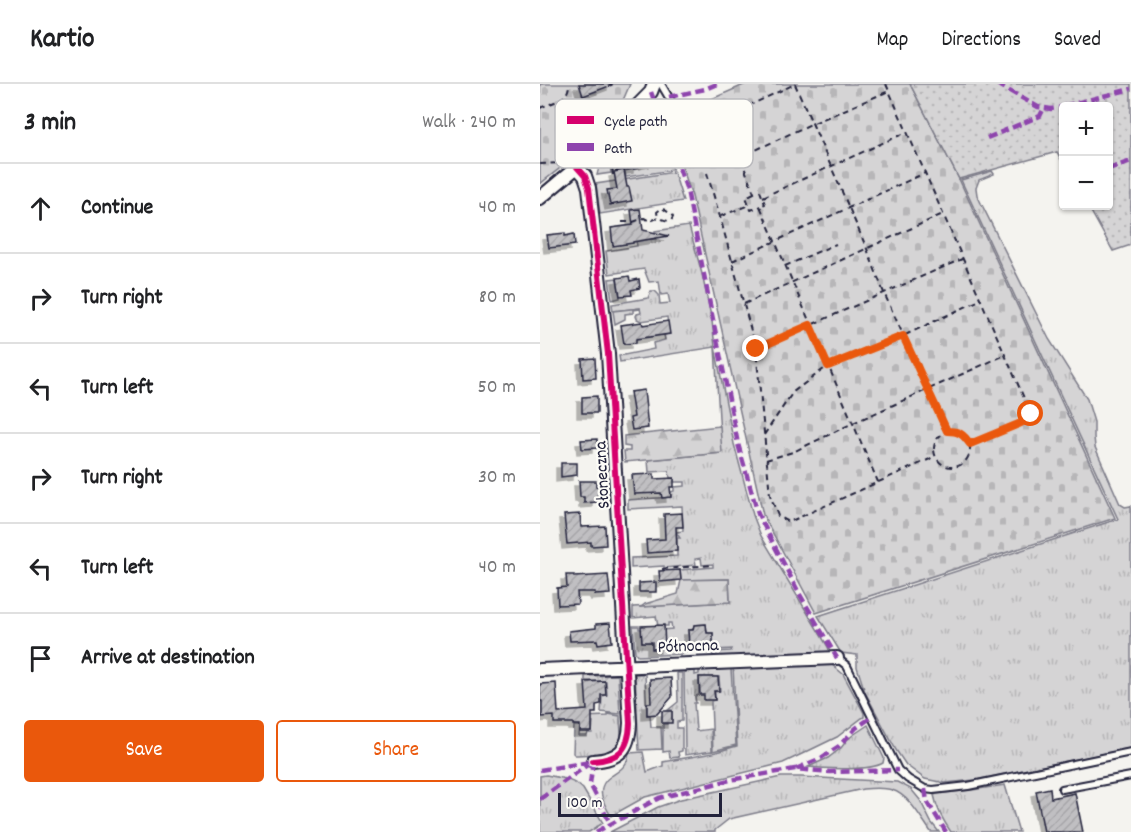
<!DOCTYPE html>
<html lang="en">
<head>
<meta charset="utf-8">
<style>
	:root { --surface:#fff; --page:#f2f2f2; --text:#202124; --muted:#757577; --line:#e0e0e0; --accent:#ea580c }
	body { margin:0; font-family:Dekko,sans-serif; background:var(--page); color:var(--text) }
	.controls { position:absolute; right:18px; top:18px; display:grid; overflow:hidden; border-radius:6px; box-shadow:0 2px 4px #0004 }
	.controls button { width:54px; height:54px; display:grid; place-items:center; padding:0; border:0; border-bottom:2px solid var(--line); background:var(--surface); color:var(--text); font:30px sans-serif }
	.scale { position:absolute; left:18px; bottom:15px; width:164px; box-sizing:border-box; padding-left:6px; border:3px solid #22223b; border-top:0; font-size:16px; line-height:21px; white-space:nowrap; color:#22223b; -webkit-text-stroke:4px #fdfcf7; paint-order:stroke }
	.stop { position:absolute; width:18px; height:18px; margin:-14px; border:4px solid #ea580c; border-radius:50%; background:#fff }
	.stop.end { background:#ea580c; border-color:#fff; box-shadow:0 2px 6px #0008 }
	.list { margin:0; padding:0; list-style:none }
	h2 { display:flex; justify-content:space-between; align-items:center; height:78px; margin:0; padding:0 24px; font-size:26px }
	h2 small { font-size:20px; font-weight:400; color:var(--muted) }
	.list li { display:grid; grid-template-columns:39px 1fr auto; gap:18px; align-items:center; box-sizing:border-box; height:90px; padding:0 24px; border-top:2px solid var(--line) }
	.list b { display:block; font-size:22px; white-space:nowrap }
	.list em { font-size:20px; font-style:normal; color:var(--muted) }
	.actions { display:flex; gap:12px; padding:18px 24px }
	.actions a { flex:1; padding:14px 0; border:2px solid var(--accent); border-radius:6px; text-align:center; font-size:21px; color:var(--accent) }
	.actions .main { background:var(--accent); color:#fff }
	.icon { flex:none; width:33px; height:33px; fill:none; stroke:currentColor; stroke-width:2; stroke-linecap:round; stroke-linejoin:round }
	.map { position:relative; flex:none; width:591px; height:748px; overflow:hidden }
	header { display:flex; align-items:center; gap:36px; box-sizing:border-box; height:84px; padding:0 30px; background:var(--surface); border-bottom:2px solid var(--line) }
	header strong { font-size:28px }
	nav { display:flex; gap:33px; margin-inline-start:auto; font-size:21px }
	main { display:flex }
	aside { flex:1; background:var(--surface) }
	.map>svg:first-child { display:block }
	.grass { fill:url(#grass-tufts); stroke:#7c7b88; stroke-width:1.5 }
	.forest { fill:url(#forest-firs); stroke:#7c7b88; stroke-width:1.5 }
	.cemetery { fill:url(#cemetery-stones); stroke:#7c7b88; stroke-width:1.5 }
	.garden { fill:url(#garden-dots); stroke:#7c7b88; stroke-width:1.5 }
	.building { fill:url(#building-hatch); stroke:#22223b; stroke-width:1.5; filter:url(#shadow) }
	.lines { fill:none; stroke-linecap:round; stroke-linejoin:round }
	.service-casing { stroke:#22223b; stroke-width:10 }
	.minor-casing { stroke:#22223b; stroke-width:16 }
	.path { stroke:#22223b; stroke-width:2; stroke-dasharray:6 4.5; stroke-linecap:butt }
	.service { stroke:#fdfcf7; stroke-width:6 }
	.minor { stroke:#fdfcf7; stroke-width:12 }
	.quiet { stroke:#8e44ad; stroke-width:4.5; stroke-dasharray:9 4.5; stroke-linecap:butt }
	.cycleway-casing { stroke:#fdfcf7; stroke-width:10 }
	.cycleway { stroke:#d6006c; stroke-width:6 }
	.route { stroke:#ea580c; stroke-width:8 }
	.labels { text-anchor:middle; stroke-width:4.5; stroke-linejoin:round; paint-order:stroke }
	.street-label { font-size:18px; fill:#22223b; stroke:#fdfcf7 }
	.key { fill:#fdfcf7; stroke:#bbbbbf; stroke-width:1.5 }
	.key-label { font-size:16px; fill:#22223b }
</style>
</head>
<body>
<header>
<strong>Kartio</strong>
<nav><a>Map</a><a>Directions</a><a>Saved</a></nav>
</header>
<main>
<aside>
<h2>3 min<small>Walk · 240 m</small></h2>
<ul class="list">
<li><svg class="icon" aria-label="ahead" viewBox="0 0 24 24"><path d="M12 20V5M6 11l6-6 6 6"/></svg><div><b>Continue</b></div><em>40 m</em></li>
<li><svg class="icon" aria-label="right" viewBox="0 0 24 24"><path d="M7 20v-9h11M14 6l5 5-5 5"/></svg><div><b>Turn right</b></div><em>80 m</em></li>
<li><svg class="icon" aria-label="left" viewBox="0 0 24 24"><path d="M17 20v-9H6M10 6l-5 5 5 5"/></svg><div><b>Turn left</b></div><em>50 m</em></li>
<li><svg class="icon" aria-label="right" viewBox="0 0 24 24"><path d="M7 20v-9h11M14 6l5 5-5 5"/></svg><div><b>Turn right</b></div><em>30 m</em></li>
<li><svg class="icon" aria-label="left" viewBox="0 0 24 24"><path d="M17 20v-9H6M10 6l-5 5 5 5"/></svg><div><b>Turn left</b></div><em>40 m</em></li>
<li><svg class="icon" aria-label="arrive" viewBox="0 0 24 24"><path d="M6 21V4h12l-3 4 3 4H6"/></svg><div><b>Arrive at destination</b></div></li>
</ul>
<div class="actions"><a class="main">Save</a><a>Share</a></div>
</aside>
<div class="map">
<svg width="591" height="748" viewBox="0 0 591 748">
	<defs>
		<pattern id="grass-tufts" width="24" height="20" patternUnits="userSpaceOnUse" patternTransform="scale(1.5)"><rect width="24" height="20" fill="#d5d4d5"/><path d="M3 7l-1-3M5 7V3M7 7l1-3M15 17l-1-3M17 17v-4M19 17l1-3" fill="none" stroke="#b7b6b8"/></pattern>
		<pattern id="forest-firs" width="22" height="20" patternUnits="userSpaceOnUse" patternTransform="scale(1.5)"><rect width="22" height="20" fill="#d5d4d5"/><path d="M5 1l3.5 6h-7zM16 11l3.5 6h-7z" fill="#b7b6b8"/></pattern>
		<pattern id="cemetery-stones" width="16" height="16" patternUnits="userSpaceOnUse" patternTransform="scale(1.5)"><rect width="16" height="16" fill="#d5d4d5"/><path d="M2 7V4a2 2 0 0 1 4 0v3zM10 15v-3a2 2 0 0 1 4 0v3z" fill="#b7b6b8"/></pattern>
		<pattern id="garden-dots" width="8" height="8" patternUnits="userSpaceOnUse" patternTransform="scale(1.5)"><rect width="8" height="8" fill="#d5d4d5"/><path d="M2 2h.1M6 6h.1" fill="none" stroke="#b7b6b8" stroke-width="1.8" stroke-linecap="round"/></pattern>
		<pattern id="building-hatch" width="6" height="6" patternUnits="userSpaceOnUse" patternTransform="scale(1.5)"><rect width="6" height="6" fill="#c0bfc2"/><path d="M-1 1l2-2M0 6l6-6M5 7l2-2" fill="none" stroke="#a5a4a8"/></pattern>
		<filter id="shadow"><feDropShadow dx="-5" dy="5" stdDeviation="0" flood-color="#0004"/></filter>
	</defs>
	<rect width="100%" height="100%" fill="#f4f3ef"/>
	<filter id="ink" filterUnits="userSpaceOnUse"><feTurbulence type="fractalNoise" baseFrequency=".0167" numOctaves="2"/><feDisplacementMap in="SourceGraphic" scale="12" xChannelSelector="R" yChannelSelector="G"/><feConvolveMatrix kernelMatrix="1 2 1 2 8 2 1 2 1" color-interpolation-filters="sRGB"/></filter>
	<g filter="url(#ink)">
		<!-- grass -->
		<path class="grass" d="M112,29l21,57 -47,7 -1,-6 14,-3 -3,-17 -9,1 -8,-12 20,-23z
			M75,60l6,9 -12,3 2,17 -14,2c2,-13 10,-21 18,-31z
			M452,87l2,3 -15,6 -3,8 1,7 72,144 38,60 7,23v15l1,10 25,57 5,3 6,-1v242l-156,32 -30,3 -20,-4 -19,-14 -10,-15 -31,-58 -8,-25v-12l-16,-2 -23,-37 300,-97 -157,-339z
			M134,88l9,29 -83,13 -4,-30z
			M149,142l13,48 10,47 3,26 19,97 19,71 8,21 67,111 1,3 -1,3 -115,4v-5l18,-1 1,-2 -19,1v-17h-6l-1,-9 -12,1 -1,5h-4l14,15 1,5 -21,2v2l-45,2 -3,-4 -2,-26h6v3h3v13h10l1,7 12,-1 -4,-18 11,-1 -1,-6h-3v3h-10l-2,-10 -23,2v-11l97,-5 -1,-23 -48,1 -1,-10 33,-3v-3l-11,1 -1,-7 -6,1 1,6 -32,3v-2l-33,2v-10l46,-2v-18h3l-4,-6 7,-1 -1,-25 -54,3v-9l43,-3v-5l3,-1v-4l11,-1v-4h-11v-4h-4l-1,-7 -20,1 -1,-12 73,-7 -6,-106 -95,15 -1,-6 35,-7 -1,-6 12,-3 -1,-5 5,-1 -2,-17 -26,4 -4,-2 -1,-3 1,-2 4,-1 -1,-5 -27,3 -1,-7 36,-6 3,-7h4l4,4 1,9 10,-1 -2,-9 -7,1 -2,-14 -10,1 -5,-13 -35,5 -3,-23 31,-5 -1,-6 20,-1 -1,-8z
			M77,194l3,20 -8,2 -3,-21z
			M284,579l8,2 11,9 21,39v4l-2,1 -25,19 -33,16 -21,10 -138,34 -34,19c-9,-15 -16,-29 0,-40 6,-4 12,-7 15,-13 2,-3 2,-7 3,-10l14,-1 4,20 16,-6v-4l50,-9 24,-7 -4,-79z
			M191,585l5,76 -23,6 -2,-50 4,-1v-8l5,-1 -1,-14h-20v18l-4,1 1,7h-2l2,28 15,-2 1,22 -27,4 -1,-83 11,-1v4l4,-1v-3z
			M137,589h5v48l-5,1v6h5v23l-4,1 1,5 -9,1 -1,-7 -6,1v-28h4v-4h5v-10h-4l10,-8v-2z
			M95,590h10l2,41h3l1,12h10l1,22 -23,1z
			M78,591l2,39 -19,-2 1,-16 5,-1 -1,-14h-21v-5z
			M68,630l12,2c0,8 2,18 0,25 -6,15 -32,13 -45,14l-2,-2 1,-27h6l-1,10h8l1,-3h4l1,-10 -11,-1 -1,-5 27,-1z
			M328,641l16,33 -1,5c-13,8 -58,6 -75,4l20,-9 13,-10 6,-8 6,-5z
			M6,691c14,3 27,4 37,14l20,34 -14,9h-49v-56z
			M241,693h20l96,5 14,7 9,11 11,22 8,10h-8c-10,-14 -22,-37 -39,-42 -9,-3 -19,-2 -29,-1l-134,30 -14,11v2h-105l48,-25 23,-8z
			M465,701l14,47h-68c-8,-12 -14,-22 -17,-37l3,-1 35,-4z"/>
		<!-- forest -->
		<path class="forest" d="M100,224v1l-7,1v3l-8,1v5l-10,5 -2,-13z
			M180,342l2,27 -97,9 -1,-11h6v-4l-6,-1v-10z
			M189,495l1,23 -89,5 4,-3 33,-10 3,-14z"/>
		<!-- cemetery -->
		<path class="cemetery" d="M0,0h90c-5,12 -9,23 -17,34 -16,24 -50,47 -73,66z
			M206,0h164l49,95 156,339 -299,95 -53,-98 -71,-319 -26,-77z"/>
		<!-- garden -->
		<path class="garden" d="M370,0h221v161l-18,6 -25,-45h20v-100h-44l-1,57 -6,-11 -98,27z"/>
		<!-- building -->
		<path class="building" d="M39,0h33v1l-29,11z
			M112,68l2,10 -16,3v3l-21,3 -2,-14 21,-4v2z
			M84,86l3,17h2l3,14 -22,4 -3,-15 10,-1 -3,-17z
			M100,125l3,21 26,6 -36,6v1l-20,3 -2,-18 22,-3 -2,-15z
			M25,149v3l9,-2 1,11 -26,3 -2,-13z
			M89,192l1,5 9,-2 1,9 -9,2 1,5 -12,1 -3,-18z
			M128,237l2,13 -34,5v4l-12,1 -3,-19 21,-3 1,3z
			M55,274l1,20 -13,1 -1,-20z
			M104,306l4,38 -16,2 -2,-12 4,-1 -4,-25z
			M57,312v17h-15v-16z
			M57,355v9l-15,1 -1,-9z
			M21,379h16v12l-16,2z
			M114,390v5l20,-1v9h-4l1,10 -9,1 -1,-5 -27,1 -2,-19z
			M39,397h17v5h6l1,10h-6v6l-13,1v-6h-4z
			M142,429l1,14h-7l1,24 -30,2 -1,-13 19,-1 -1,-25z
			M40,430l1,13 24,-1 1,19 -15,1v-4l-24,2 -3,-29z
			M140,486l1,10 -21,2 -1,-11z
			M26,491h8v2l34,-2 2,19 -15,1v-3h-18l1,12 -20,1 -1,-17 10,-1z
			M116,498v10h-17v-9z
			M70,539l2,19 -14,2 -1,-4 -27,1 -1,-10 27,-3v-4z
			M166,540l1,9h6v12h-24l-1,-15h5l1,-5z
			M124,541l1,23 -13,1v-7h-10l-1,-16z
			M159,593h19l1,14h-5l1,9h-11v-5h-4z
			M131,594l1,19 -15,17 -10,1v-12h4l-1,-24z
			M65,597l1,14h-5v9l-5,1v8h-4v19h-12v-7h-7v-2h-19v-7l-12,1v-16h-2v-17l16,-1 2,29 29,-2 -2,-28z
			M122,627h10v12h-10z
			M510,704l1,10 24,-5 8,39h-39l-8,-41z"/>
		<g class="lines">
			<defs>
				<path id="service" d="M121,0l20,34
					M297,574l10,8 51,104 10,9 12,7 5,3 8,1 35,-4 163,-34
					M522,705l69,-13"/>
				<path id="minor" d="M37,83l8,9 4,12 19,166 22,369c-1,27 -11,36 -37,38
					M0,114l37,-31 74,-75 3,-8
					M0,586l297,-12"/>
			</defs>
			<!-- service casing -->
			<use href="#service" class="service-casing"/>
			<!-- minor casing -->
			<use href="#minor" class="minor-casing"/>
			<!-- path -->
			<path class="path" d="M255,0l72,165 17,44 63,138
				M346,0l145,330 -10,8 -51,22
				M0,24c13,-6 29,-8 29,-24
				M189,31l66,-31
				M78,58l6,11
				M207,70l64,-30 78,-33
				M201,75l13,34 6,-2 5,13 -5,2 118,276
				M0,80l24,-1
				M167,89l13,44 36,132 14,146 8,21 11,6 141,-63 4,-4
				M73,91l-2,-19 13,-3
				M214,109l-8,4 5,13 9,-4
				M223,113l144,-65
				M181,132l28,-11
				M82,138h11l11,-4 6,3 8,-3 10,3h3l2,-4 -2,-3 -9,-6 -5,4 1,6
				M192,177l193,-88
				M245,182l51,-22
				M204,220l199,-90
				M216,265l206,-90
				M394 365a18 18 0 1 1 36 0a18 18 0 1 1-36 0Z
				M224,351l29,-43 35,-26 75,-30 77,-36
				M226,376l27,-8 60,-29 152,-68
				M122,485l50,-4"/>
			<!-- service -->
			<use href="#service" class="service"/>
			<!-- minor -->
			<use href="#minor" class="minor"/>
			<!-- quiet -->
			<path class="quiet" d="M457,0l41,23 13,2 13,-2
				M111,8l36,98 51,254 20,70 41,79 38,65
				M129,13l36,-8 12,-5
				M524,22l67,-17
				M447,54l53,-22 4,-8
				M568,85l23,-8
				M53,677l-3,23 20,39
				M256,685l25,-11 18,-12 17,-18 16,-11
				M0,686l50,-8
				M385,705l2,12 19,31
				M0,715l53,-38
				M56,748l63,-34 71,-18 65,-11 35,3 68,-2"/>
			<defs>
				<path id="cycleway" d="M37,83l8,9 4,12 19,166 22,369c-1,27 -11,36 -37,38"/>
			</defs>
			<!-- cycleway casing -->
			<use href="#cycleway" class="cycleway-casing"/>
			<!-- cycleway -->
			<use href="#cycleway" class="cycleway"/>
		</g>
	</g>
	<g class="lines" filter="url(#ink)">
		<!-- route -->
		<path class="route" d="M216,265l54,-24 18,41 75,-30 44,95c12,0 16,3 23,13l51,-21 10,-9"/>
	</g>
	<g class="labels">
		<!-- street labels -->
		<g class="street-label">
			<text transform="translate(61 391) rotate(-93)" y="6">Słoneczna</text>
			<text transform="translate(148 561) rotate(-2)" y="6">Północna</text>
		</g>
	</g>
	<!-- legend -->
	<rect x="15" y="15" width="198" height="69" rx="9" class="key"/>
	<rect x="27" y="32" width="27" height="8" fill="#d6006c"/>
	<rect x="27" y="59" width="27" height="8" fill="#8e44ad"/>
	<g class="key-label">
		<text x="64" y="42">Cycle path</text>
		<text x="64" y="69">Path</text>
	</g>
</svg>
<div class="controls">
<button>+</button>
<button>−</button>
</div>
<div class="scale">100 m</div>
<div class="stop" style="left:491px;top:330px"></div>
<div class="stop end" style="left:216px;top:265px"></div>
</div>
</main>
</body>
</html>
